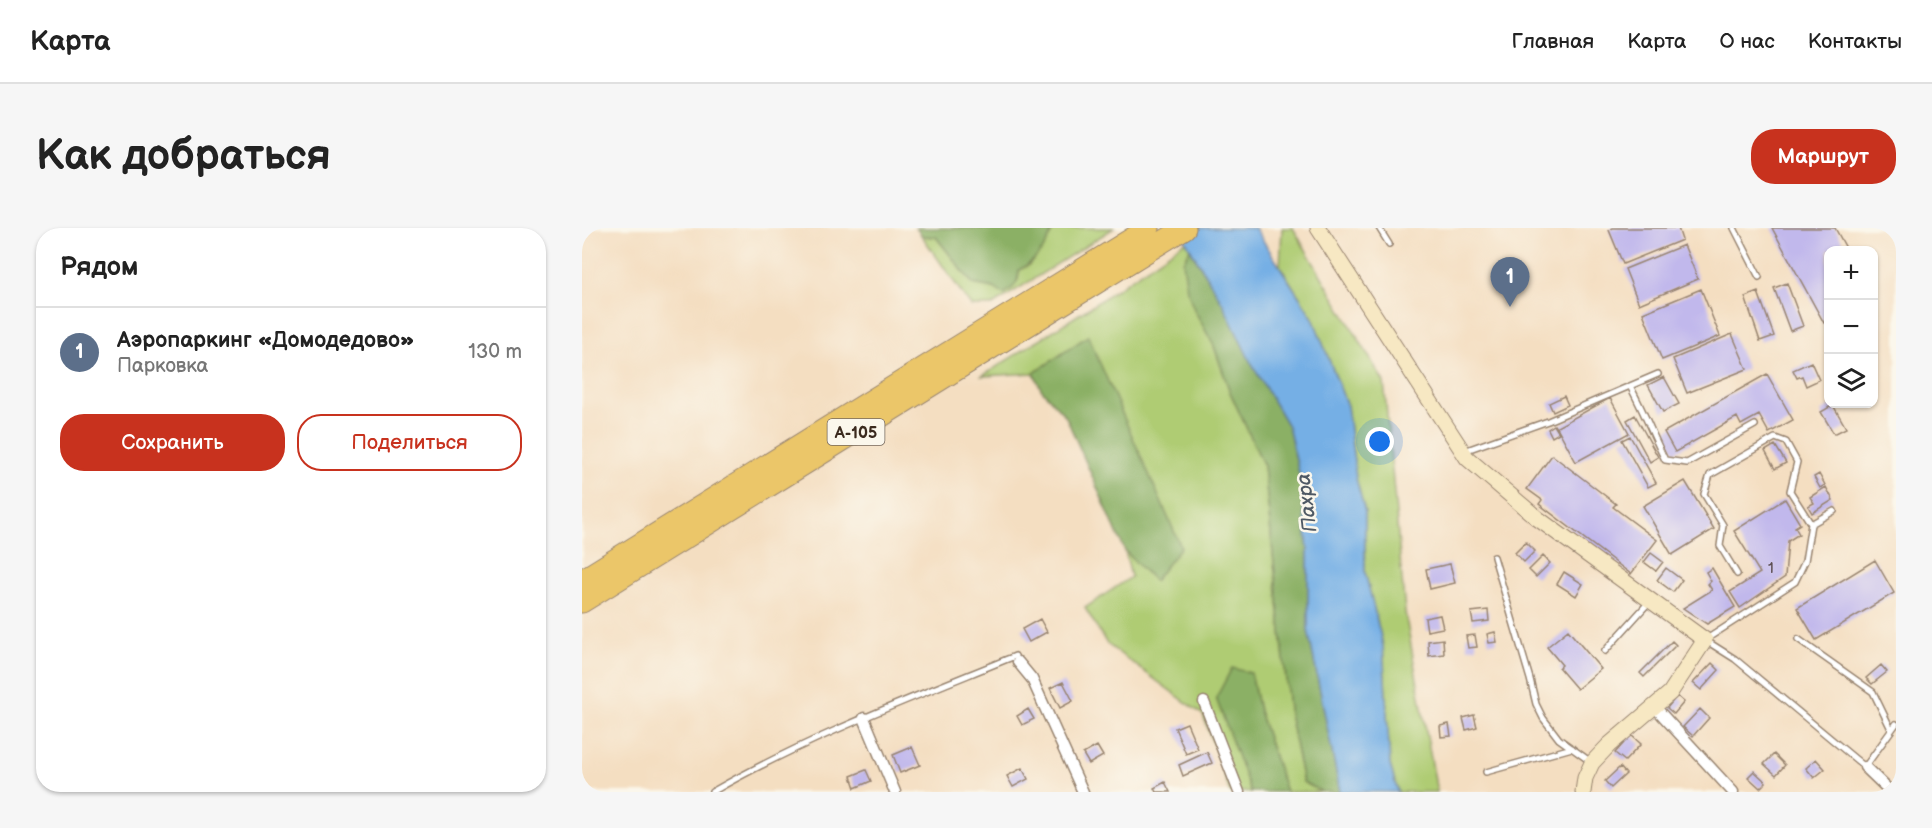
<!DOCTYPE html>
<html lang="ru">
<head>
<meta charset="utf-8">
<style>
	:root { --surface:#fff; --page:#f6f6f6; --text:#222; --muted:#767676; --line:#e0e0e0; --accent:#c8321e }
	body { margin:0; font-family:"Balsamiq Sans",sans-serif; background:var(--page); color:var(--text) }
	.controls { position:absolute; right:18px; top:18px; display:grid; overflow:hidden; border-radius:12px; box-shadow:0 2px 4px #0004 }
	.controls button { width:54px; height:54px; display:grid; place-items:center; padding:0; border:0; border-bottom:2px solid var(--line); background:var(--surface); color:var(--text); font:30px sans-serif }
	.you { position:absolute; left:798px; top:214px; width:21px; height:21px; margin:-15px; border:4px solid #fff; border-radius:50%; background:#1a73e8; box-shadow:0 0 0 9px #1a73e833 }
	.badge { display:grid; place-items:center; width:39px; height:39px; border-radius:50%; background:var(--accent); color:#fff; font-size:20px; font-weight:700 }
	.pin { position:absolute; translate:-50% -50px; filter:drop-shadow(0 2px 3px #0008) }
	.pin::after { content:''; position:absolute; top:32px; width:21px; height:18px; background:inherit; clip-path:polygon(0 0,100% 0,50% 100%) }
	.list { margin:0; padding:0; list-style:none }
	h2 { display:flex; justify-content:space-between; align-items:center; height:78px; margin:0; padding:0 24px; font-size:26px }
	h2 small { font-size:20px; font-weight:400; color:var(--muted) }
	.list li { display:grid; grid-template-columns:39px 1fr auto; gap:18px; align-items:center; box-sizing:border-box; height:90px; padding:0 24px; border-top:2px solid var(--line) }
	.list b { display:block; font-size:22px; white-space:nowrap }
	.list p { margin:0; font-size:20px; white-space:nowrap; color:var(--muted) }
	.list em { font-size:20px; font-style:normal; color:var(--muted) }
	.actions { display:flex; gap:12px; padding:18px 24px }
	.actions a { flex:1; padding:14px 0; border:2px solid var(--accent); border-radius:24px; text-align:center; font-size:21px; color:var(--accent) }
	.actions .main { background:var(--accent); color:#fff }
	.icon { flex:none; width:33px; height:33px; fill:none; stroke:currentColor; stroke-width:2; stroke-linecap:round; stroke-linejoin:round }
	.map { position:relative; flex:none; width:1314px; height:564px; overflow:hidden; border-radius:24px }
	header { display:flex; align-items:center; gap:36px; box-sizing:border-box; height:84px; padding:0 30px; background:var(--surface); border-bottom:2px solid var(--line) }
	header strong { font-size:28px }
	nav { display:flex; gap:33px; margin-inline-start:auto; font-size:21px }
	.intro { display:flex; align-items:center; justify-content:space-between; box-sizing:border-box; height:144px; padding:0 36px }
	h1 { margin:0; font-size:42px }
	.button { padding:15px 27px; border-radius:24px; background:var(--accent); color:#fff; font-size:21px; font-weight:700 }
	main { display:flex; gap:36px; padding:0 36px }
	aside { flex:1; background:var(--surface); border-radius:24px; box-shadow:0 2px 4px #0004 }
	.map>svg:first-child { display:block }
	.green { fill:#afcc73; stroke:#757b48; stroke-width:1.5 }
	.forest { fill:#8bb065; stroke:#636d42; stroke-width:1.5 }
	.water { fill:#74afe5; stroke:#586c82; stroke-width:1.5 }
	.building { fill:#c1b8ec }
	.lines { fill:none; stroke-linecap:round; stroke-linejoin:round }
	.lane-casing { stroke:#988470; stroke-width:8 }
	.street-casing { stroke:#988470; stroke-width:13 }
	.secondary-casing { stroke:#988470; stroke-width:17 }
	.highway-casing { stroke:#988470; stroke-width:23 }
	.lane { stroke:#fff; stroke-width:5 }
	.street { stroke:#fff; stroke-width:10 }
	.secondary { stroke:#f7e8c3; stroke-width:15 }
	.highway { stroke:#ebc669; stroke-width:21 }
	.labels { text-anchor:middle; stroke-width:5; stroke-linejoin:round; paint-order:stroke }
	.number-label { font-size:15px; fill:#5c4e52 }
	.shield { fill:#fbf7ec; stroke:#75685c; stroke-width:1.5 }
	.shield-label { font-size:16px; font-weight:bold; fill:#3b2a1e }
	.water-label { font-size:20px; font-style:italic; fill:#4f5964; stroke:#fbf7ec }
</style>
</head>
<body>
<header>
<strong>Карта</strong>
<nav><a>Главная</a><a>Карта</a><a>О нас</a><a>Контакты</a></nav>
</header>
<div class="intro"><h1>Как добраться</h1><a class="button">Маршрут</a></div>
<main>
<aside>
<h2>Рядом<small></small></h2>
<ul class="list">
<li><span class="badge" style="background:#5c6f8a">1</span><div><b>Аэропаркинг «Домодедово»</b><p>Парковка</p></div><em>130 m</em></li>
</ul>
<div class="actions"><a class="main">Сохранить</a><a>Поделиться</a></div>
</aside>
<div class="map">
<svg width="1314" height="564" viewBox="0 0 1314 564">
	<rect width="100%" height="100%" fill="#fbf7ec"/>
	<filter id="ink" filterUnits="userSpaceOnUse"><feTurbulence type="fractalNoise" baseFrequency=".0167" numOctaves="2"/><feDisplacementMap in="SourceGraphic" scale="12" xChannelSelector="R" yChannelSelector="G"/><feConvolveMatrix kernelMatrix="1 2 1 2 8 2 1 2 1" color-interpolation-filters="sRGB"/></filter>
	<filter id="wash" filterUnits="userSpaceOnUse"><feTurbulence type="fractalNoise" baseFrequency=".008" numOctaves="4" result="noise"/><feDisplacementMap in="SourceGraphic" scale="24" xChannelSelector="R" yChannelSelector="G"/><feGaussianBlur stdDeviation="1.35" result="paint"/><feColorMatrix in="noise" values="0 0 0 0 0 0 0 0 0 0 0 0 0 0 0 0 0 1.4 0 .05"/><feComposite in="paint" operator="in"/></filter>
	<g filter="url(#wash)">
		<rect width="100%" height="100%" fill="#f4dec1"/>
		<!-- green -->
		<path class="green" d="M471,0h61l-123,78h-20l-49,-70 14,1 37,47 21,4 24,-8 1,-10 10,-5z
			M700,0h11l91,154 21,230 32,180h-39l-8,-27 -7,-120 -18,-73v-60l-9,-34 -9,-72 -34,-88 -33,-52z
			M604,13l4,8 -7,13 11,47 20,37 16,46 34,74 26,252 13,64 19,10h-36l-27,-81 -8,-37 -34,24 34,94h-21l-27,-77 -96,-71 -22,-36 46,-31 -6,-26 29,29 -66,-244 -54,37 -52,3 110,-70z"/>
		<!-- forest -->
		<path class="forest" d="M334,0h137c-6,19 -16,33 -34,42 -1,13 -4,18 -16,24l-9,-6 -21,-4 -37,-47 -14,-1z
			M608,21l32,53 29,61 37,63 12,51 8,72v81l32,162h-18l-19,-10 -13,-64 -26,-252 -34,-74 -16,-46 -20,-37 -7,-19 -4,-28z
			M506,108l93,211 -27,34 -29,-30 -59,-134 -25,-28 -7,-16z
			M650,440l19,5 8,38 27,81h-35l-35,-94z"/>
		<!-- water -->
		<path class="water" d="M596,0h77l58,90 34,88 9,72 9,34v60l18,73 7,120 8,27h-58l-32,-162v-81l-8,-72 -12,-51 -37,-63 -29,-61z"/>
		<g id="blocks">
			<!-- building -->
			<path class="building" d="M1031,0h65l4,12 -59,24 -14,-34z
				M1190,0h63l12,22h-19v71l-4,2z
				M1102,17l14,34 -59,25 -14,-35z
				M1205,55l16,43 -13,5 -16,-43z
				M1119,61l19,47 -58,24 -19,-47z
				M1176,64l16,44 -14,5 -15,-44z
				M1150,106l15,35 -60,24 -14,-34z
				M1229,134l8,18 -13,6 -4,-10 -5,2 -4,-8z
				M1185,146l26,46 -24,13 -10,-18 -18,10 -4,-8 -62,35 -11,-20z
				M1082,149l15,27 -16,8 -15,-27z
				M982,168l4,9 -15,7 -4,-9z
				M1028,170l19,35 -53,29 -19,-35z
				M1251,177l13,23 -12,6 -13,-22z
				M1053,187l23,42 -8,5 -23,-42z
				M972,197l5,8 -7,4 -4,-8z
				M1048,208l26,47 -8,4 -26,-47z
				M1193,217l11,18 -11,6 -10,-18z
				M970,227l64,49 -3,3 44,33 -26,34 -92,-70 3,-4 -15,-11z
				M1237,246l6,11 -5,3 -6,-11z
				M1103,253l29,48 -42,26 -29,-49z
				M1244,259l7,13 -21,13 -4,-7 6,-3 -4,-6z
				M1203,271l15,25 -5,3 4,7 -11,7 -3,36 -45,31 -10,-16 30,-19 -26,-42z
				M944,314l9,9 -11,11 -9,-9z
				M1069,325l12,9 -7,9 -12,-9z
				M961,328l7,7 -14,14 -7,-7z
				M1293,332l19,33 -78,47 -19,-32z
				M868,336l5,19 -25,6 -4,-20z
				M1084,340l16,12 -9,12 -16,-12z
				M1130,340l23,39 -28,17 -24,-16 29,-18 -4,-6 3,-3 -5,-9z
				M982,344l19,12 -7,12 -19,-12z
				M906,382l1,11 -16,2 -2,-11z
				M858,387l3,13 -16,3 -2,-13z
				M458,391l7,13 -18,10 -7,-13z
				M986,402l33,39 -24,20 -18,-21 3,-3 -15,-18z
				M913,404l2,10 -8,1 -2,-9z
				M893,407l2,12 -9,1 -2,-12z
				M861,411l1,15 -15,2 -1,-15z
				M1090,413l4,4 -32,32 -4,-4z
				M1130,435l7,7 -18,20 -8,-7z
				M1299,437l6,7 -15,12 -6,-6z
				M481,454l10,19 -13,7 -10,-20z
				M1095,468l7,6 -10,12 -7,-6z
				M446,481l6,10 -12,6 -5,-9z
				M1118,481l9,9 -16,18 -10,-9z
				M892,487l3,12 -11,3 -3,-12z
				M605,495l11,26 -12,5 -11,-26z
				M867,496l2,12 -10,1 -1,-11z
				M1049,507l10,9 -16,17 -10,-8z
				M515,518l6,10 -14,8 -6,-10z
				M330,519l8,18 -20,8 -7,-18z
				M625,524l5,11 -29,13 -4,-11z
				M1192,526l11,11 -9,10 -12,-11z
				M1234,531l9,10 -11,9 -8,-10z
				M1038,539l6,7 -15,14 -6,-7z
				M440,540l6,11 -15,8 -6,-11z
				M284,542l5,11 -16,7 -4,-12z
				M1172,543l12,11 -6,6 -12,-11z
				M583,554l5,10h-14l-2,-4z"/>
		</g>
	</g>
	<g filter="url(#ink)">
		<use href="#blocks" fill-opacity="0" stroke="#988470" stroke-width="1.5"/>
		<g class="lines">
			<defs>
				<path id="lane" d="M797,0l10,16
					M1152,0l25,49
					M1048,158c13,24 23,49 35,74l22,3 68,-38
					M882,223l84,-30 110,-47
					M1252,283l-23,13 -6,37 -10,21 -90,58 30,19 130,108 31,-43
					M912,329l36,122 6,25 7,14 16,21 32,23
					M1155,346l-17,-28 3,-21 -19,-31 6,-19 65,-37 11,4 11,20 -7,29 21,33
					M1216,411l75,53 18,37
					M1023,423l45,-50
					M904,544l86,-24
					M130,564c96,-55 200,-94 303,-136"/>
				<path id="street" d="M436,434l14,17 51,113
					M622,474l35,90
					M1072,478l79,86
					M282,490l31,74
					M1283,539l26,25"/>
				<path id="secondary" d="M736,0l149,230 70,60 168,122 -35,53 -61,52 -17,18 -7,15 -2,14"/>
				<path id="highway" d="M0,352l567,-352
					M0,374l603,-374"/>
			</defs>
			<!-- lane casing -->
			<use href="#lane" class="lane-casing"/>
			<!-- street casing -->
			<use href="#street" class="street-casing"/>
			<!-- secondary casing -->
			<use href="#secondary" class="secondary-casing"/>
			<!-- highway casing -->
			<use href="#highway" class="highway-casing"/>
			<!-- lane -->
			<use href="#lane" class="lane"/>
			<!-- street -->
			<use href="#street" class="street"/>
			<!-- secondary -->
			<use href="#secondary" class="secondary"/>
			<!-- highway -->
			<use href="#highway" class="highway"/>
		</g>
	</g>
	<g class="labels">
		<!-- number labels -->
		<g class="number-label">
			<text x="1189" y="345">1</text>
		</g>
		<!-- shield labels -->
		<rect class="shield" x="245.5" y="191" width="57" height="26" rx="4.5"/>
		<g class="shield-label">
			<text x="274" y="210">А-105</text>
		</g>
		<!-- water labels -->
		<g class="water-label">
			<text transform="translate(724 275) rotate(-97)" y="7">Пахра</text>
		</g>
	</g>
</svg>
<div class="controls">
<button>+</button>
<button>−</button>
<button><svg class="icon" aria-label="layers" viewBox="0 0 24 24"><path d="M12 4l9 5-9 5-9-5zM3 14l9 5 9-5"/></svg></button>
</div>
<div class="you"></div>
<div class="pin badge" style="left:928px;top:79px;background:#5c6f8a">1</div>
</div>
</main>
</body>
</html>
